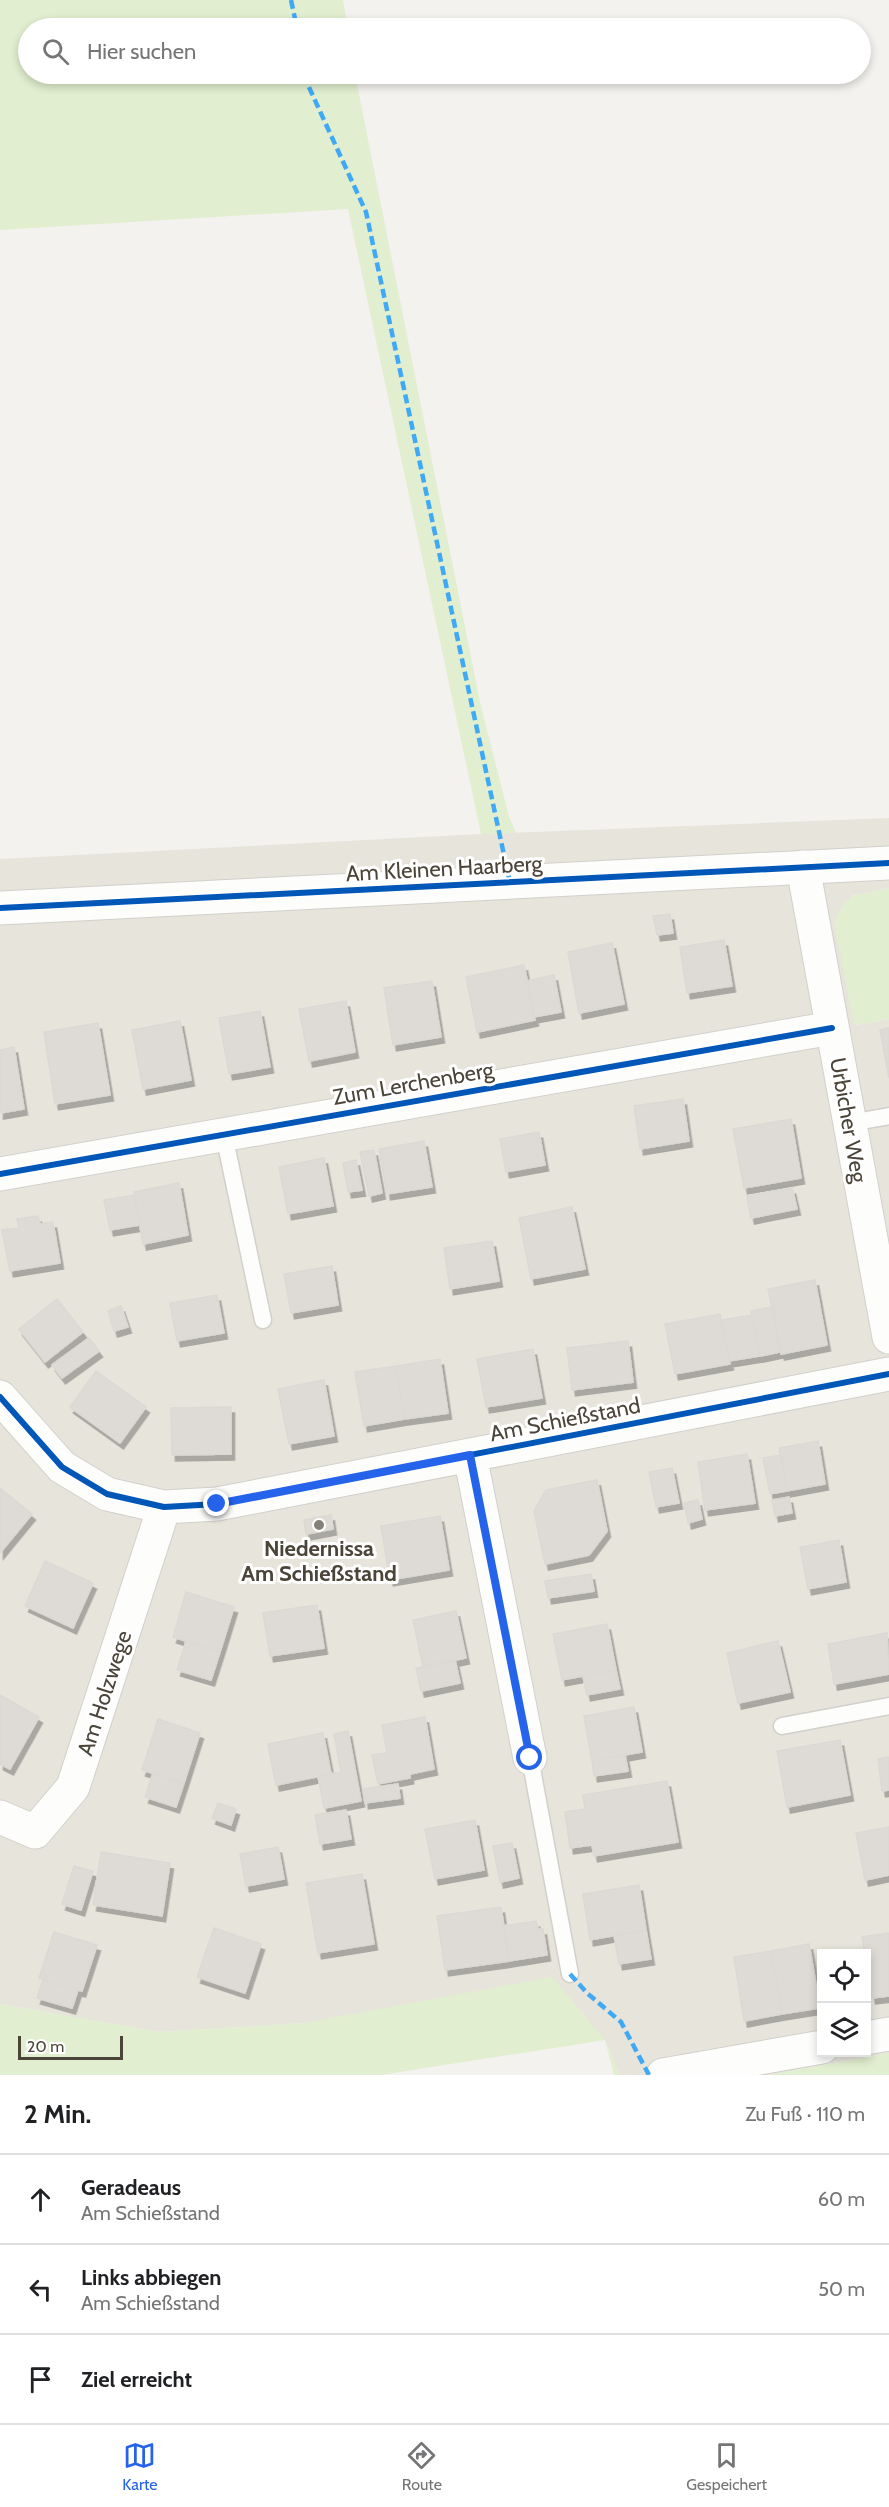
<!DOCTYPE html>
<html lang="de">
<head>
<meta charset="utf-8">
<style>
	:root { --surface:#fff; --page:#f6f6f6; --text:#202124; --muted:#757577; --line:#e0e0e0; --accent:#2563eb }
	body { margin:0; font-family:Cabin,sans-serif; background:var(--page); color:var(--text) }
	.controls { position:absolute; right:18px; bottom:18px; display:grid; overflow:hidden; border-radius:0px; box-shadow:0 3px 9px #0003 }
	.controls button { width:54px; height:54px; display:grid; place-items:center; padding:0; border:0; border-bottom:2px solid var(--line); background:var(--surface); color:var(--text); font:30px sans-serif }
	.scale { position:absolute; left:18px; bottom:15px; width:105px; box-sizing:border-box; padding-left:6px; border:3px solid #4b4439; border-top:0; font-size:16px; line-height:21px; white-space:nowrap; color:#4b4439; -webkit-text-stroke:4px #fff; paint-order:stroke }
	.stop { position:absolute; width:18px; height:18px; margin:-14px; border:4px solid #2563eb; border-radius:50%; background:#fff }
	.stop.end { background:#2563eb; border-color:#fff; box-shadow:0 2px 6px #0008 }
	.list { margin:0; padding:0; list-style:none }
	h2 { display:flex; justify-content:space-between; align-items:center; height:78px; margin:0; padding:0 24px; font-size:26px }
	h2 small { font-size:20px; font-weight:400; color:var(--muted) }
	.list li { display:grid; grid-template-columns:39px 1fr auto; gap:18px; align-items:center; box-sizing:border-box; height:90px; padding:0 24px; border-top:2px solid var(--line) }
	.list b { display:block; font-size:22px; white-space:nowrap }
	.list p { margin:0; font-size:20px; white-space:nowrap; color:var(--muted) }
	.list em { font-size:20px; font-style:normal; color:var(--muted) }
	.icon { flex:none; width:33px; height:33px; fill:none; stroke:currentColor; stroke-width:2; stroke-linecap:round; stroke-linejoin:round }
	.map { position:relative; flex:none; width:889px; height:2075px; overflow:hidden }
	.search { position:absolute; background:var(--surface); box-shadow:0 3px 9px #0003; left:18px; right:18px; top:18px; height:66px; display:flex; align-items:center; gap:15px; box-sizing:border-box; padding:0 21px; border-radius:33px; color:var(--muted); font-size:22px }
	.sheet { height:348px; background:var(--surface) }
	nav { display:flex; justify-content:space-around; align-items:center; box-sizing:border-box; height:84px; border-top:2px solid var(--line); background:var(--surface); font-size:16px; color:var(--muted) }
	nav a { display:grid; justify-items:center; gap:3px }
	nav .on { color:var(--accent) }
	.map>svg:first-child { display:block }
	.residential { fill:#e7e4dc; fill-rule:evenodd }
	.green { fill:#e1eecf }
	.building { fill:#dedbd6; stroke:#dcd9d4; stroke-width:1.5; filter:url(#shadow) }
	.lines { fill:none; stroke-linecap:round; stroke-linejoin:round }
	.service-casing { stroke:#d2d0cb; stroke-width:19 }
	.minor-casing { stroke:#d2d0cb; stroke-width:35 }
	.tertiary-casing { stroke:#d2d0cb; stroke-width:35 }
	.service { stroke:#fdfdfc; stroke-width:16 }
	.minor { stroke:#fdfdfc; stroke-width:33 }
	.tertiary { stroke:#fdfdfc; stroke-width:33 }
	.quiet { stroke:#3fa9f5; stroke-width:4.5; stroke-dasharray:9 4.5; stroke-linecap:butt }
	.cycleway-casing { stroke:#fff; stroke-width:10 }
	.cycleway { stroke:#0057b8; stroke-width:6 }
	.route { stroke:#2563eb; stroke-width:8 }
	.poi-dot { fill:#868178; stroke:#fff; stroke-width:2 }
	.labels { text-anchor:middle; stroke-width:6; stroke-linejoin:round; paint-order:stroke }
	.street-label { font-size:22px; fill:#4b4439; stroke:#fff }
	.poi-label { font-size:22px; font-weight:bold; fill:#4b4439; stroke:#fff }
</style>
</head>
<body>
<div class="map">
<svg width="889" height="2075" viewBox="0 0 889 2075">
	<defs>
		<filter id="shadow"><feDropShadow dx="3.5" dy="6" stdDeviation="0" flood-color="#0004"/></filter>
	</defs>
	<rect width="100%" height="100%" fill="#f4f2ee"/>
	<!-- residential -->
	<path class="residential" d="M889,818v70l-37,8 3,129 34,-6v1034l-122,22h-147l-15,-35 -301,-17 -145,9 -159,-28v-1145l481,-25zM822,1954h44v98h-44z"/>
	<!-- green -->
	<path class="green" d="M0,0h343l5,28h-320v46h327l125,628 29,115 7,16 -35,1 -133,-625 -348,21z
		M889,888v131l-35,6 -20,-103 9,-18 10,-8z
		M552,1977l53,63 15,35h-6l-9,-35 -224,35h-381v-71l159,28 145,-9z
		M889,2053v22h-122z"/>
	<!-- building -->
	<path class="building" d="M670,914l3,19 -16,2 -4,-19z
		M724,940l8,46 -45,7 -7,-46z
		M612,943l12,61 -45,9 -11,-61z
		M524,965l11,55 -58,12 -11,-55z
		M554,975l7,37 -27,5 -7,-36z
		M432,981l9,56 -48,8 -9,-57z
		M346,1001l9,51 -46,9 -10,-52z
		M260,1011l10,56 -41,7 -10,-56z
		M180,1021l11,59 -48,9 -11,-59z
		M98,1023l12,72 -55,9 -11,-72z
		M889,1028v50l-9,-48z
		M14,1047l10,62 -24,4v-63z
		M683,1099l6,42 -49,8 -6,-43z
		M791,1119l10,59 -57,10 -11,-59z
		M539,1132l6,33 -39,7 -6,-33z
		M424,1141l8,46 -45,7 -8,-45z
		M374,1150l8,43 -13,3 -9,-44z
		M324,1158l9,48 -45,8 -9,-47z
		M356,1160l6,30 -14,2 -5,-29z
		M179,1183l9,52 -45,9 -9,-52z
		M792,1188l5,21 -46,9 -4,-22z
		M134,1195l6,30 -30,5 -6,-30z
		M572,1207l13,62 -54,10 -12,-61z
		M38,1216l2,8 13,-2 7,41 -50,8 -8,-41 17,-2 -2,-9z
		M492,1241l7,40 -49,8 -6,-41z
		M332,1266l6,39 -47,8 -7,-39z
		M815,1280l12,65 -46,9 -13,-65z
		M217,1295l7,38 -47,8 -7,-38z
		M57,1299l26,33 -38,30 -26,-33z
		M121,1306l7,21 -14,4 -6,-20z
		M772,1307l8,45 -20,4 -9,-45z
		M720,1314l10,50 -55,10 -10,-50z
		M752,1315l8,41 -31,5 -8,-41z
		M89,1338l10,13 -37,27 -10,-13z
		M628,1341l5,41 -61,8 -5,-42z
		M533,1349l9,49 -56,9 -9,-48z
		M440,1359l8,54 -43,6 -9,-53z
		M396,1366l9,53 -41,7 -9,-54z
		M96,1371l50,36 -26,36 -50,-36z
		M324,1380l10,56 -45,8 -11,-55z
		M231,1407v47l-59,1 -1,-47z
		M818,1441l7,43 -38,7 -8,-43z
		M747,1454l8,49 -50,7 -7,-48z
		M781,1455l6,36 -17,3 -7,-36z
		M672,1468l7,35 -23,4 -7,-35z
		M597,1480l10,51 -18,24 -44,9 -11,-53 12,-21z
		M0,1488l32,26 -32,39z
		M789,1497l3,16 -17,3 -3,-16z
		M698,1500l4,19 -14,4 -4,-20z
		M331,1515l2,14 -27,5 -2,-14z
		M440,1516l9,54 -59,10 -9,-54z
		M839,1540l7,42 -38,7 -8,-42z
		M45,1561l48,22 -20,45 -48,-22z
		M591,1574l3,17 -46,7 -3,-17z
		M186,1592l48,15 -14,45 -47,-15z
		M317,1605l7,43 -54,8 -7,-43z
		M456,1611l10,47 -43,9 -10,-47z
		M607,1624l9,46 -54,10 -9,-46z
		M887,1633l2,41 -55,10 -6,-40z
		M186,1641l34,11 -9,28 -34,-10z
		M778,1641l12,51 -52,11 -11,-50z
		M455,1660l5,23 -39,8 -5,-23z
		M616,1670l4,19 -33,6 -4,-19z
		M0,1695l39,22 -29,52 -10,-5z
		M634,1707l8,45 -50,9 -8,-45z
		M425,1717l9,52 -24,5v4l-32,6 -6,-29 15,-2 -5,-28z
		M158,1719l42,14 -16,50 -42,-13z
		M348,1731l13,70 -37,7 -6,-32 23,-4 -7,-38z
		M323,1733l8,41 -55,11 -8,-41z
		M840,1740l10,55 -63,12 -10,-56z
		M625,1755l3,16 -34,5 -2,-15z
		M889,1757v33l-7,1 -4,-32z
		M153,1773l31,10 -8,24 -31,-10z
		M667,1781l11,61 -84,14 -2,-11 -22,3 -5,-36 20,-3 -2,-14z
		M398,1784l2,14 -35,5 -2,-14z
		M218,1803l18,6 -5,16 -19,-7z
		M346,1810l5,29 -31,5 -5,-29z
		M475,1820l9,50 -49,9 -10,-50z
		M889,1827v48l-24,5 -9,-47z
		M512,1843l7,35 -19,4 -7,-36z
		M278,1847l6,32 -38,7 -6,-32z
		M101,1852l69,11 -8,53 -69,-11z
		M74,1866l19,5 -12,39 -19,-6z
		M362,1874l12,70 -56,9 -12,-70z
		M639,1885l7,45 -56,10 -7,-46z
		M501,1907l8,54 -64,9 -8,-54z
		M536,1921l2,8h5l4,26 -38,6 -6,-35z
		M214,1928l47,16 -16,49 -48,-16z
		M646,1930l5,29 -32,5 -5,-29z
		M54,1932l43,13 -15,46 -43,-13z
		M889,1933v63l-17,2 -10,-61z
		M809,1944l11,64 -38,6 -11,-63z
		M771,1951l11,63 -38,7 -10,-64z
		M43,1979l35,11 -6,18 -35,-10z"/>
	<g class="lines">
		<defs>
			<path id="service" d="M850,1123l39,-7
				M224,1135l39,185
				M782,1726l107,-20
				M530,1758l40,216"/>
			<path id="minor" d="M803,867l86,470
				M0,1174l832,-146
				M0,1397l62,70 45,27 57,13 53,-3 672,-130
				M470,1455l60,303
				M0,1817l35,15 38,-45 91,-280
				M866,2038l23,-4
				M663,2075l159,-28"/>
			<path id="tertiary" d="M0,908l889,-45"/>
		</defs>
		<!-- service casing -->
		<use href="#service" class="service-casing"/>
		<!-- minor casing -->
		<use href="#minor" class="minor-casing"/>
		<!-- tertiary casing -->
		<use href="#tertiary" class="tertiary-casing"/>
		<!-- service -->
		<use href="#service" class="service"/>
		<!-- minor -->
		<use href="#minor" class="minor"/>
		<!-- tertiary -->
		<use href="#tertiary" class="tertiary"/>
		<!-- quiet -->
		<path class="quiet" d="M291,0l6,28
			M306,74l2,11 58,127 144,671
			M570,1974l17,19 34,29 28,53"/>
		<defs>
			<path id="cycleway" d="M0,908l889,-45
				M0,1174l832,-146
				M0,1397l62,70 45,27 57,13 53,-3 672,-130"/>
		</defs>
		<!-- cycleway casing -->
		<use href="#cycleway" class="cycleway-casing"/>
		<!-- cycleway -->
		<use href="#cycleway" class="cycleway"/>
	</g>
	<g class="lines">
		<!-- route -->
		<path class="route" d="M217,1504l253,-49 60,303"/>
	</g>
	<!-- markers -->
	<circle class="poi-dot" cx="319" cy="1525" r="6"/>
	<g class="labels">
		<!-- street labels -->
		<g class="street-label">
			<text transform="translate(444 868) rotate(-3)" y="8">Am Kleinen Haarberg</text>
			<text transform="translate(413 1083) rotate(-10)" y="8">Zum Lerchenberg</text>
			<text transform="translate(849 1120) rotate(80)" y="8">Urbicher Weg</text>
			<text transform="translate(565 1419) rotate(-11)" y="8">Am Schießstand</text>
			<text transform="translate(104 1693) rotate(-72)" y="8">Am Holzwege</text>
		</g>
		<!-- poi labels -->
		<g class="poi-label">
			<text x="319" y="1556">Niedernissa<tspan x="319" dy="25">Am Schießstand</tspan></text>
		</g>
	</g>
</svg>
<div class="controls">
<button><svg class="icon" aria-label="locate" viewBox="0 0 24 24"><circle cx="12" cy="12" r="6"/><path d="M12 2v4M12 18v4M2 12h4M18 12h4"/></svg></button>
<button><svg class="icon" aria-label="layers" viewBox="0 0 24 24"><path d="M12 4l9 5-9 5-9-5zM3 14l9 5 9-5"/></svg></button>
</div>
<div class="scale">20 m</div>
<div class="stop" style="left:530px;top:1758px"></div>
<div class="stop end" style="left:217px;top:1504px"></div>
<div class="search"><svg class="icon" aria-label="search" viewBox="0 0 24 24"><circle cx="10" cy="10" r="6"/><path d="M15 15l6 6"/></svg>Hier suchen</div>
</div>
<section class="sheet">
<h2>2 Min.<small>Zu Fuß · 110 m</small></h2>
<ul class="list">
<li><svg class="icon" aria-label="ahead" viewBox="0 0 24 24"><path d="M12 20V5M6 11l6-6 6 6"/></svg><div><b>Geradeaus</b><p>Am Schießstand</p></div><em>60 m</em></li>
<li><svg class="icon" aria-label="left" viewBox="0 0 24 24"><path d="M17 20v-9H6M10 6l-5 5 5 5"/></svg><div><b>Links abbiegen</b><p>Am Schießstand</p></div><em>50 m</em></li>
<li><svg class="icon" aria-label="arrive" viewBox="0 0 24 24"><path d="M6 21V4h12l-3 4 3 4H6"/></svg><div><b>Ziel erreicht</b></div></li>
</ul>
</section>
<nav>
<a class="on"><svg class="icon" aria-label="map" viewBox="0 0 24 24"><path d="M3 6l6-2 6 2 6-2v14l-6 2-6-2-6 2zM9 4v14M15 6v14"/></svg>Karte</a>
<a><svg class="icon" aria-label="directions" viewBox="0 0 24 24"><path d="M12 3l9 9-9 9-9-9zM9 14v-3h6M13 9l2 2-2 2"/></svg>Route</a>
<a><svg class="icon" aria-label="saved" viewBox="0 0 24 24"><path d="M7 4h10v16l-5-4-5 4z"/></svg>Gespeichert</a>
</nav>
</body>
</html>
